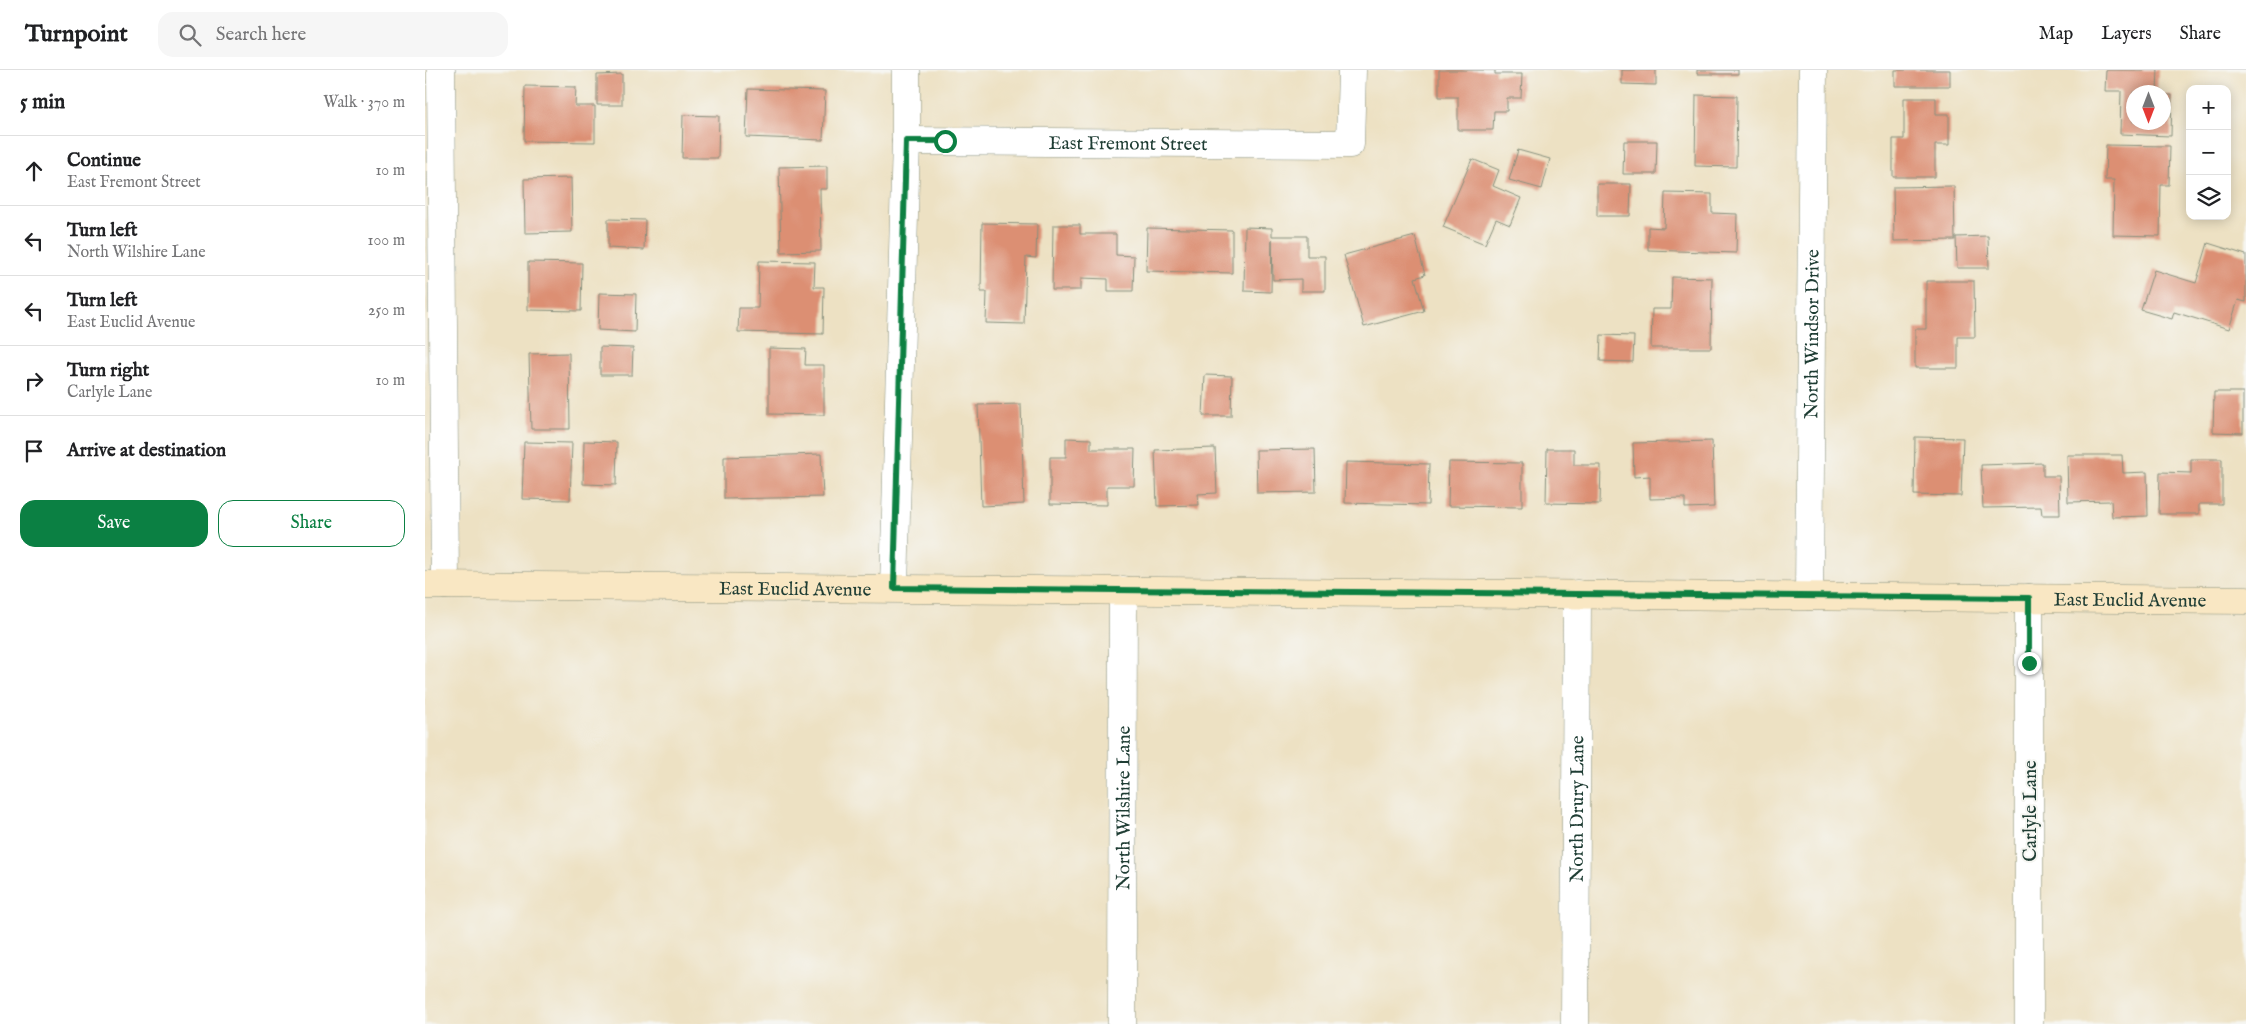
<!DOCTYPE html>
<html lang="en">
<head>
<meta charset="utf-8">
<style>
	:root { --surface:#fff; --page:#f6f6f6; --text:#202124; --muted:#757577; --line:#e0e0e0; --accent:#0b8043 }
	body { margin:0; font-family:"IM FELL English",serif; background:var(--page); color:var(--text) }
	.controls { position:absolute; right:15px; top:15px; display:grid; overflow:hidden; border-radius:10px; box-shadow:0 2px 12px #0003 }
	.controls button { width:45px; height:45px; display:grid; place-items:center; padding:0; border:0; border-bottom:1px solid var(--line); background:var(--surface); color:var(--text); font:25px sans-serif }
	.compass { position:absolute; left:1701px; top:15px; width:45px; height:45px; border-radius:50%; background:var(--surface); box-shadow:0 2px 12px #0003; rotate:180deg }
	.stop { position:absolute; width:15px; height:15px; margin:-11px; border:4px solid #0b8043; border-radius:50%; background:#fff }
	.stop.end { background:#0b8043; border-color:#fff; box-shadow:0 1px 5px #0008 }
	.list { margin:0; padding:0; list-style:none }
	h2 { display:flex; justify-content:space-between; align-items:center; height:65px; margin:0; padding:0 20px; font-size:21px }
	h2 small { font-size:16px; font-weight:400; color:var(--muted) }
	.list li { display:grid; grid-template-columns:32px 1fr auto; gap:15px; align-items:center; box-sizing:border-box; height:70px; padding:0 20px; border-top:1px solid var(--line) }
	.list b { display:block; font-size:19px; white-space:nowrap }
	.list p { margin:0; font-size:16px; white-space:nowrap; color:var(--muted) }
	.list em { font-size:16px; font-style:normal; color:var(--muted) }
	.actions { display:flex; gap:10px; padding:15px 20px }
	.actions a { flex:1; padding:11px 0; border:1px solid var(--accent); border-radius:15px; text-align:center; font-size:18px; color:var(--accent) }
	.actions .main { background:var(--accent); color:#fff }
	.icon { flex:none; width:28px; height:28px; fill:none; stroke:currentColor; stroke-width:2; stroke-linecap:round; stroke-linejoin:round }
	.map { position:relative; flex:none; width:1821px; height:954px; overflow:hidden }
	header { display:flex; align-items:center; gap:30px; box-sizing:border-box; height:70px; padding:0 25px; background:var(--surface); border-bottom:1px solid var(--line) }
	header strong { font-size:24px }
	nav { display:flex; gap:28px; margin-inline-start:auto; font-size:18px }
	.search { width:350px; height:45px; background:var(--page); display:flex; align-items:center; gap:12px; box-sizing:border-box; padding:0 18px; border-radius:15px; color:var(--muted); font-size:19px }
	main { display:flex }
	aside { flex:1; background:var(--surface) }
	.map>svg:first-child { display:block }
	.building { fill:#dc8f73 }
	.lines { fill:none; stroke-linecap:round; stroke-linejoin:round }
	.street-casing { stroke:#868f7c; stroke-width:29 }
	.secondary-casing { stroke:#868f7c; stroke-width:29 }
	.street { stroke:#fff; stroke-width:28 }
	.secondary { stroke:#f9e7c3; stroke-width:28 }
	.route { stroke:#0b8043; stroke-width:6 }
	.labels { text-anchor:middle; stroke-width:4; stroke-linejoin:round; paint-order:stroke }
	.street-label { font-size:19px; fill:#1f3d34; stroke:#f6f6f2 }
</style>
</head>
<body>
<header>
<strong>Turnpoint</strong>
<div class="search"><svg class="icon" aria-label="search" viewBox="0 0 24 24"><circle cx="10" cy="10" r="6"/><path d="M15 15l6 6"/></svg>Search here</div>
<nav><a>Map</a><a>Layers</a><a>Share</a></nav>
</header>
<main>
<aside>
<h2>5 min<small>Walk · 370 m</small></h2>
<ul class="list">
<li><svg class="icon" aria-label="ahead" viewBox="0 0 24 24"><path d="M12 20V5M6 11l6-6 6 6"/></svg><div><b>Continue</b><p>East Fremont Street</p></div><em>10 m</em></li>
<li><svg class="icon" aria-label="left" viewBox="0 0 24 24"><path d="M17 20v-9H6M10 6l-5 5 5 5"/></svg><div><b>Turn left</b><p>North Wilshire Lane</p></div><em>100 m</em></li>
<li><svg class="icon" aria-label="left" viewBox="0 0 24 24"><path d="M17 20v-9H6M10 6l-5 5 5 5"/></svg><div><b>Turn left</b><p>East Euclid Avenue</p></div><em>250 m</em></li>
<li><svg class="icon" aria-label="right" viewBox="0 0 24 24"><path d="M7 20v-9h11M14 6l5 5-5 5"/></svg><div><b>Turn right</b><p>Carlyle Lane</p></div><em>10 m</em></li>
<li><svg class="icon" aria-label="arrive" viewBox="0 0 24 24"><path d="M6 21V4h12l-3 4 3 4H6"/></svg><div><b>Arrive at destination</b></div></li>
</ul>
<div class="actions"><a class="main">Save</a><a>Share</a></div>
</aside>
<div class="map">
<svg width="1821" height="954" viewBox="0 0 1821 954">
	<rect width="100%" height="100%" fill="#f6f6f2"/>
	<filter id="ink" filterUnits="userSpaceOnUse"><feTurbulence type="fractalNoise" baseFrequency=".02" numOctaves="2"/><feDisplacementMap in="SourceGraphic" scale="10" xChannelSelector="R" yChannelSelector="G"/><feConvolveMatrix kernelMatrix="1 2 1 2 8 2 1 2 1" color-interpolation-filters="sRGB"/></filter>
	<filter id="wash" filterUnits="userSpaceOnUse"><feTurbulence type="fractalNoise" baseFrequency=".0096" numOctaves="4" result="noise"/><feDisplacementMap in="SourceGraphic" scale="20" xChannelSelector="R" yChannelSelector="G"/><feGaussianBlur stdDeviation="1.12" result="paint"/><feColorMatrix in="noise" values="0 0 0 0 0 0 0 0 0 0 0 0 0 0 0 0 0 1.4 0 .05"/><feComposite in="paint" operator="in"/></filter>
	<g filter="url(#wash)">
		<rect width="100%" height="100%" fill="#ede1c3"/>
		<g id="blocks">
			<!-- building -->
			<path class="building" d="M1014,0h56v4h27l-1,24h-14v13h-13l-1,19h-35v-33h-19z
				M1197,0h34v15l-34,-1z
				M1272,0h41v4h-41z
				M1470,0h55v16h-55z
				M1681,0h52l-1,22h-24v30h30v-27h9l-1,41 -51,-2 1,-43h-16z
				M197,4v31h-25v-30z
				M100,16l51,1 -1,19h20v36l-71,-1z
				M323,19l77,2 -2,49 -77,-3z
				M1271,25l41,1 -1,71 -41,-1z
				M1479,28h32v16h13v31h-14v32h-42v-38h11z
				M258,45l36,1 -1,42h-36z
				M1199,71h33l-1,33h-33z
				M1681,75l64,1 -1,39h-8l-1,51 -47,-1 1,-55h-9z
				M1093,80l32,9 -8,30 -33,-9z
				M1047,89l27,11 -6,16 28,12 -11,27 -14,-6 -11,25 -42,-17z
				M402,96v23h-7l1,62 -40,1 -2,-85z
				M146,108l1,54 -47,1 -1,-54z
				M1172,114h34l-1,32h-33z
				M1529,116l1,54 -61,1 -1,-54z
				M1240,123l47,1v19l25,1 -1,39 -88,-3v-23l16,1z
				M183,149l37,1 -1,30 -36,-2z
				M557,153l55,1 -1,34 -10,-1 -2,67 -38,-1 1,-31h-6z
				M628,155h27v9h36v21l18,1 -1,35h-25v-12l-27,-1v12h-29z
				M820,157l27,1v8h35v20h18v35h-24v-12l-28,1 -1,-41 -1,53 -27,-1z
				M722,158l85,2v43l-86,-2z
				M990,166l10,39 -10,3 9,33 -60,16 -20,-72z
				M1563,166l1,32h-32l-1,-31z
				M1783,173l38,12v47l-8,-2 -9,29 -55,-17 -2,7 -31,-9 13,-40 42,13z
				M334,191l56,1 -1,25h10l-1,47 -85,-2 1,-24h19z
				M103,192l54,1 -1,48 -53,-1z
				M1247,207l40,1 -1,70h-60l1,-39h19z
				M1501,211h48l1,56h-17v31h-43v-39h11z
				M174,223l37,1 -1,38 -37,-2z
				M1176,265l33,1 -1,26 -33,-1z
				M175,277l33,1 -1,27h-32z
				M344,278l37,1 -1,16h19v50l-55,-1z
				M144,283l1,76h-39l-2,-75z
				M780,305l27,1 -1,40h-28z
				M1789,322h29v41l-30,-1z
				M596,334l3,100 -43,2 -3,-101z
				M1490,367l48,1 -2,58 -47,-1z
				M641,368l25,1v10h44l-1,37h-27v19l-57,-1v-47h16z
				M159,371l33,1 -1,43 -33,-1z
				M1287,371l2,66 -29,1v-10l-35,1v-23l-16,1 -1,-34z
				M99,372l48,1 -2,57 -48,-1z
				M790,378l2,45 -19,1 1,11 -42,1 -2,-56z
				M890,379l1,43 -59,1 -1,-43z
				M1122,379h27v16h27l-1,39 -54,-1z
				M396,384l2,43 -99,2v-42z
				M1642,385h55l1,18 24,-1 1,44 -36,1 -1,-16 -43,1z
				M1766,389h31v45h-23v10h-40l1,-42 31,1z
				M921,392l83,2 -1,41 -83,-2z
				M1024,392l73,1v44l-74,-1z
				M1618,393v13h16l1,39h-18l-1,-8 -58,1 -2,-43z"/>
		</g>
	</g>
	<g filter="url(#ink)">
		<use href="#blocks" fill-opacity="0" stroke="#868f7c" stroke-width="1"/>
		<g class="lines">
			<defs>
				<g id="street">
					<path d="M16,0l4,515"/>
					<path id="s1" d="M481,71l444,3 2,-74"/>
					<path d="M469,518l12,-447v-71"/>
					<path id="s2" d="M1384,526l4,-526"/>
					<path d="M1604,528v426"/>
					<path id="s3" d="M697,954l1,-434"/>
					<path id="s4" d="M1150,954l2,-430"/>
				</g>
				<g id="secondary">
					<path id="s5" d="M0,515l1821,15"/>
				</g>
			</defs>
			<!-- street casing -->
			<use href="#street" class="street-casing"/>
			<!-- secondary casing -->
			<use href="#secondary" class="secondary-casing"/>
			<!-- street -->
			<use href="#street" class="street"/>
			<!-- secondary -->
			<use href="#secondary" class="secondary"/>
		</g>
	</g>
	<g class="lines" filter="url(#ink)">
		<!-- route -->
		<path class="route" d="M520,71h-39l-12,447 1135,10v65"/>
	</g>
	<g class="labels">
		<!-- street labels -->
		<g class="street-label">
			<text dy="7" stroke="none"><textPath href="#s1" startOffset="222">East Fremont Street</textPath></text>
			<text dy="7" stroke="none"><textPath href="#s2" startOffset="262">North Windsor Drive</textPath></text>
			<text dy="7" stroke="none"><textPath href="#s5" startOffset="370">East Euclid Avenue</textPath></text>
			<text dy="7" stroke="none"><textPath href="#s5" startOffset="1705">East Euclid Avenue</textPath></text>
			<text dy="7" stroke="none"><textPath href="#s3" startOffset="216">North Wilshire Lane</textPath></text>
			<text dy="7" stroke="none"><textPath href="#s4" startOffset="215">North Drury Lane</textPath></text>
			<text transform="translate(1604 741) rotate(-90)" y="7">Carlyle Lane</text>
		</g>
	</g>
</svg>
<div class="controls">
<button>+</button>
<button>−</button>
<button><svg class="icon" aria-label="layers" viewBox="0 0 24 24"><path d="M12 4l9 5-9 5-9-5zM3 14l9 5 9-5"/></svg></button>
</div>
<svg class="compass" viewBox="-18 -18 36 36"><path d="M0-13l5 13h-10z" fill="#e53935"/><path d="M0 13l5-13h-10z" fill="#757577"/></svg>
<div class="stop" style="left:520px;top:71px"></div>
<div class="stop end" style="left:1604px;top:593px"></div>
</div>
</main>
</body>
</html>
